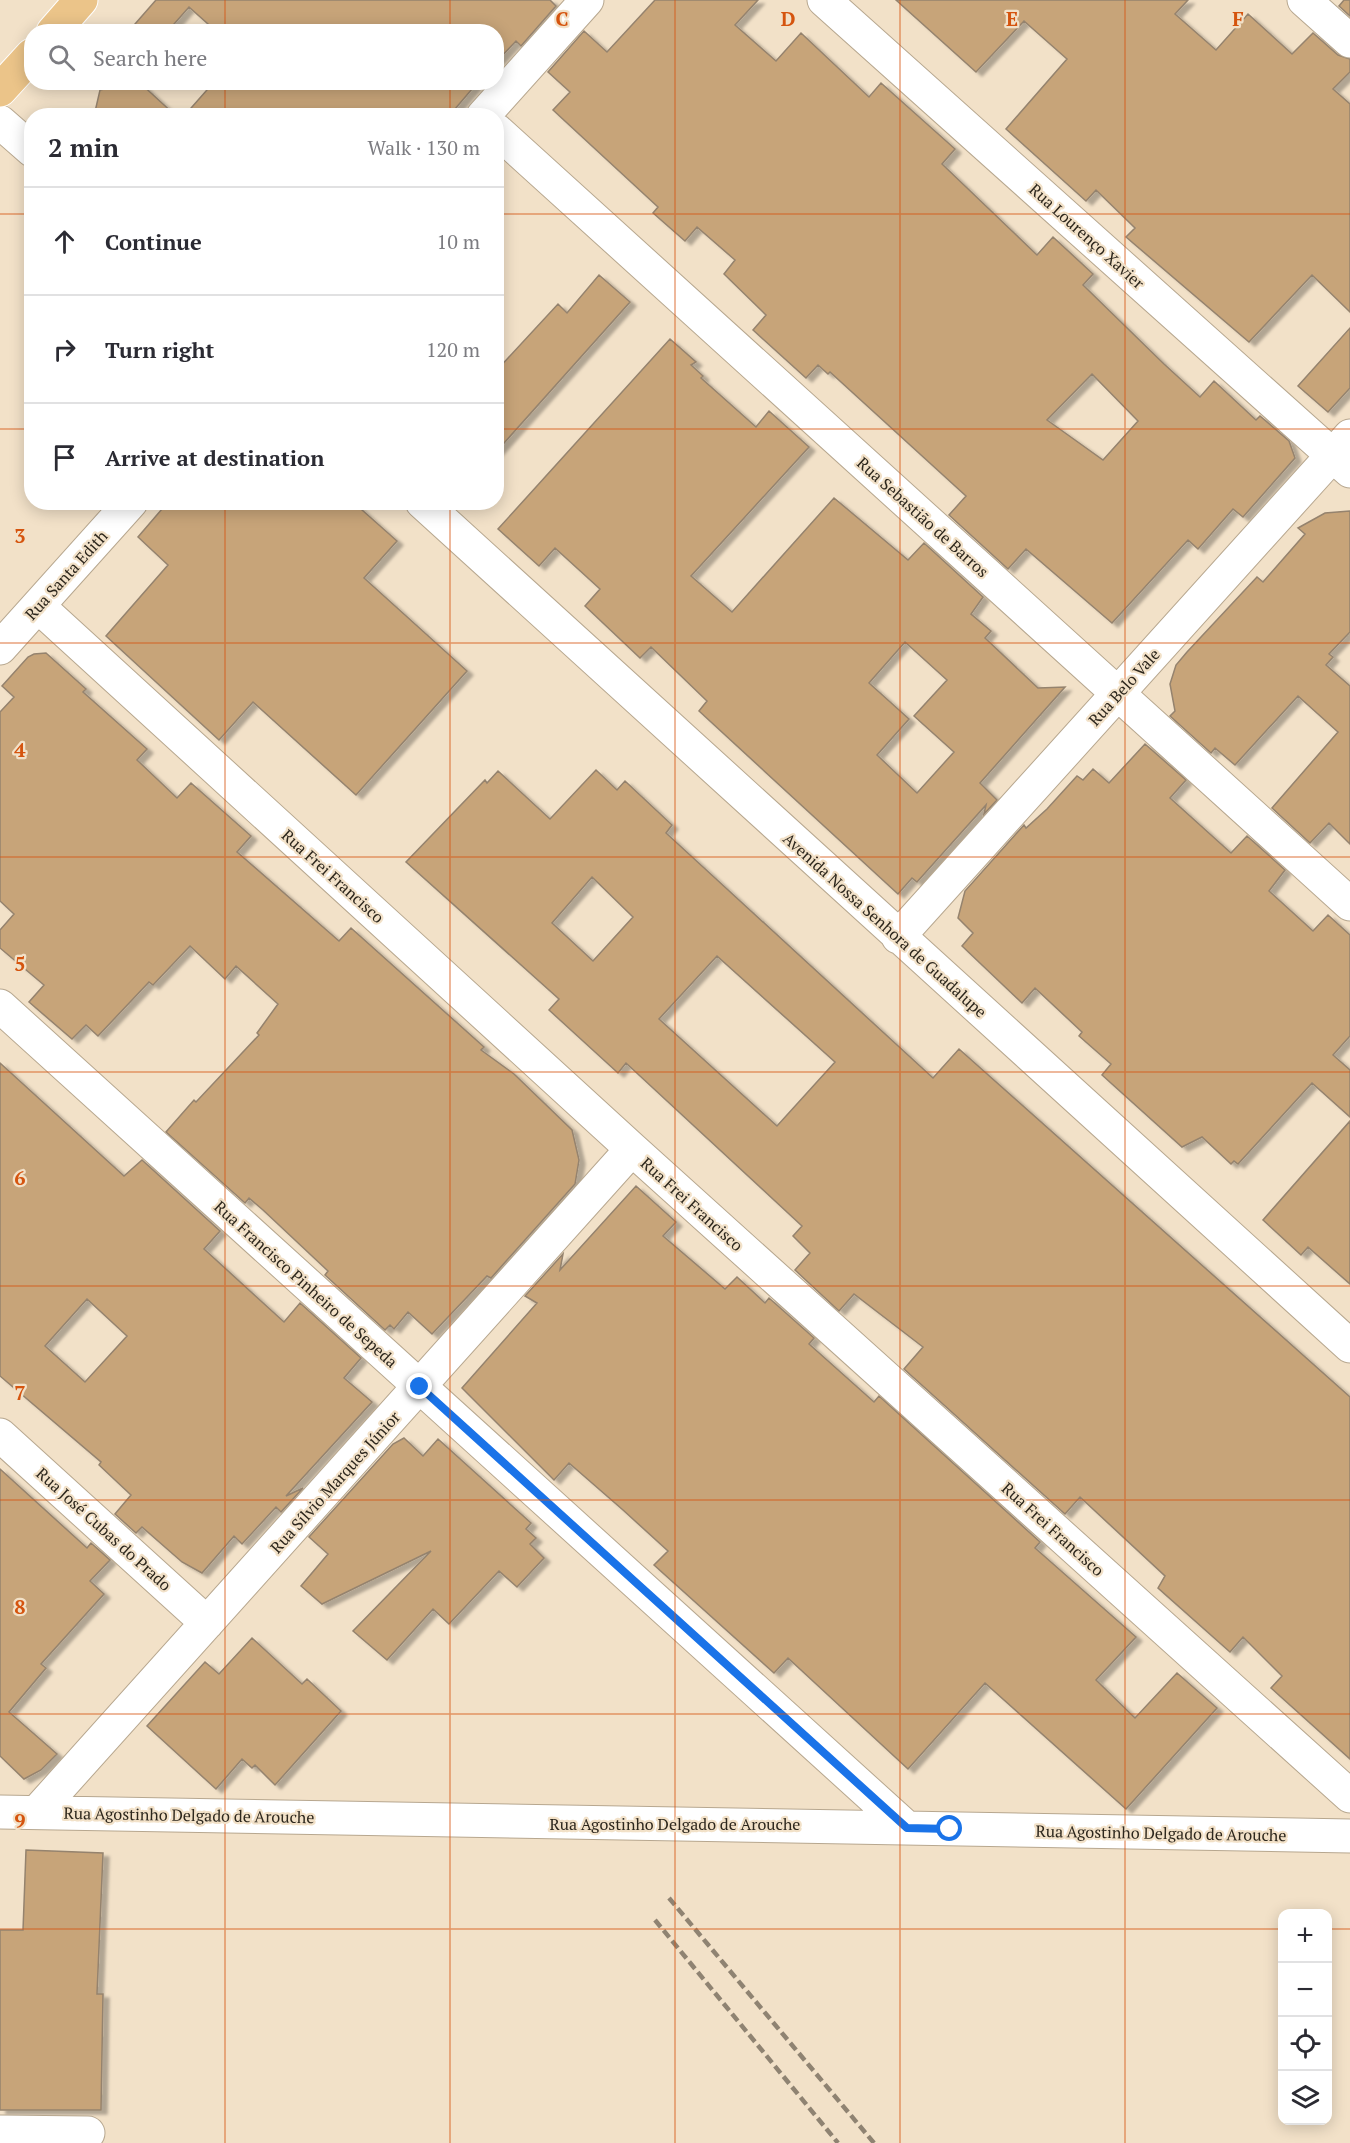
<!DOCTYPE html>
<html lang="en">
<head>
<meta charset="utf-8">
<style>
	:root { --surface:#fff; --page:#f2f2f3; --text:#2b2b33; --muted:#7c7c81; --line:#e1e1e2 }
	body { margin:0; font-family:"PT Serif",serif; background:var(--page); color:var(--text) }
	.controls { position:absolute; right:18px; bottom:18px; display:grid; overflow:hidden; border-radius:12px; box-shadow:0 3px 15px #0003 }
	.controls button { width:54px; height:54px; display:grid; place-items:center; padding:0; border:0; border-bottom:2px solid var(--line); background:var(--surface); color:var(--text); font:30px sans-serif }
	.stop { position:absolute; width:18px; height:18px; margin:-14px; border:4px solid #1a73e8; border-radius:50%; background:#fff }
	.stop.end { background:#1a73e8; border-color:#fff; box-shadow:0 2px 6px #0008 }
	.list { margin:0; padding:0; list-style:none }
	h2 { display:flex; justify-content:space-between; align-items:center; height:78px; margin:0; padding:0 24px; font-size:26px }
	h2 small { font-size:20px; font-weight:400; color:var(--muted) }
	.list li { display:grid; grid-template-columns:39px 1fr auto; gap:18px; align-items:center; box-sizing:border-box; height:108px; padding:0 24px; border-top:2px solid var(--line) }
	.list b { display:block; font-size:22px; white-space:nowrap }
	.list em { font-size:20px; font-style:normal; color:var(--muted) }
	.icon { flex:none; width:33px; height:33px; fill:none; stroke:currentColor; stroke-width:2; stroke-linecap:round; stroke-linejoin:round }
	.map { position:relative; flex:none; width:1350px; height:2143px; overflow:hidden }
	.search { position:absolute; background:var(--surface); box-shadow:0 3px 15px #0003; left:24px; top:24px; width:480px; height:66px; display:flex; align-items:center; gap:15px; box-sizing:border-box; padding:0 21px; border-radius:24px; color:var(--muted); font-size:22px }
	.panel { position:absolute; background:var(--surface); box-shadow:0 3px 15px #0003; left:24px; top:108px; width:480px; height:402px; border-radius:24px }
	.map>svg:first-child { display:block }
	.building { fill:#c7a479; stroke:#95836e; stroke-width:1.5; fill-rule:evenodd; filter:url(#shadow) }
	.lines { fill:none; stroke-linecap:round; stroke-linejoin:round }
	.minor-casing { stroke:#b7a78f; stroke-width:35 }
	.major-casing { stroke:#fff; stroke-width:35 }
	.minor { stroke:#fff; stroke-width:33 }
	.major { stroke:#ebc489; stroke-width:33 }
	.rail { stroke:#8f8372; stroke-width:4.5; stroke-dasharray:9 4.5; stroke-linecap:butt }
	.route { stroke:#1a73e8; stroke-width:8 }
	.grid { fill:none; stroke:#d5540e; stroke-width:1.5; stroke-opacity:0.55 }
	.labels { text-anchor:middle; stroke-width:4.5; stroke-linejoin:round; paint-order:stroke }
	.street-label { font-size:16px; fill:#2d271d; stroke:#f2e1c8 }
	.grid-label { font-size:20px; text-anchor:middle; font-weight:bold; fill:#d5540e; stroke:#f2e1c8; stroke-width:4.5; stroke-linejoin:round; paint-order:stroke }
</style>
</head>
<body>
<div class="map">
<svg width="1350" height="2143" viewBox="0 0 1350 2143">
	<defs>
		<filter id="shadow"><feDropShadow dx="6" dy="4" stdDeviation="1.5" flood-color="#0004"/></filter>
	</defs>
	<rect width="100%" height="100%" fill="#f2e1c8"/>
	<!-- building -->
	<path class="building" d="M156,0h394l6,6 -35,40 -5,-5 -20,21v-30h-279l-28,-25 -22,25h-39z
		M655,0h103l-23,25 41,36 25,-28 68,64 12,-14 74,66 -13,15 95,91 16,-18 40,37 -10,11 81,79 36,33 14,-16 42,39 4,-4 29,25 6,17 -52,59 -10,-8 -35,40 -10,-9 -76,83 -86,-74 -18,20 -59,-54 17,-19 -136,-124 -2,2 -10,-9 -12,13 -53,-48 13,-15 -42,-41 11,-14 -38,-33 -12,14 -32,-28 5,-6 -105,-97 17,-18 -22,-20 36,-41 23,21zM1092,374l46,47 -35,39 -56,-40z
		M896,0h292l-13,14 41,36 32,-36 44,40 21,-21 25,22 12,4v13l-17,17 17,15v208l-38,-37 -63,67 -123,-105 9,-9 -39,-38 -10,11 -80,-72 61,-70 -43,-38 -48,51z
		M1344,0h6v16l-11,-10z
		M121,82h18l37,34h-82l6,-26 17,-4z
		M214,82h264l-29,34h-265z
		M599,275l31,27 -134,150v-81l62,-67 9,9z
		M1350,328v60l-22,24 -30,-26z
		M670,339l26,23 -5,3 12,11 -2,2 55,49 13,-16 40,36 -118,129 41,36 102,-114 74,62 16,-17 59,54 -12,17 20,17 -6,7 53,50 27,-1 -85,96 17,17 -13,14 2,-9 -69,77 -5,-4 -14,16 -199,-183 8,-10 -56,-54 -11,11 -55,-52 15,-17 -45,-41 -16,18 -41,-37zM905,642l42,38 -33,36 40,36 -37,41 -40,-38 32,-36 -40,-36z
		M168,502h185l44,39 -33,37 103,93 -111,124 -103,-93 -34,38 -113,-104 62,-71 -30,-28z
		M1350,511v121l-21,22 4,3 -7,8 24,21v158l-21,-21 -19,20 -38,-35 66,-76 -40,-36 -63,69 -20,-17 -4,5 -41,-37 5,-5 -5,-27 6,-19 11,-13 70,-75 6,5 42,-48 -7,-6 27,-15z
		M46,653l40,36 -3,3 64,57 -10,11 40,38 14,-15 60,53 -14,16 102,89 12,-13 133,119 -3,3 33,24 58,56 7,30 -4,24 -84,94 -4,-2 -55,58 -24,-22 -14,17 -4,-4 -5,5 -60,-55 3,-4 -65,-61 -14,-12 -4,5 -79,-71 28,-32 2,2 63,-67 -2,-2 21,-29 -42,-38 -11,13 -35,-33 -37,39 -4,-3 -51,54 -12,-11 -14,14 -43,-37 15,-17 -44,-37v-18l14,-16 -14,-13v-189l14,-15 -12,-11 26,-29 6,-3z
		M1145,744l41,36 -16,18 61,55 16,-17 38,34 -16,21 44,40 15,-16 22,20v101l-17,19 17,15v47l-38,-34 -74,81 -4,-3 -3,3 -29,-27 -20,10 -80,-72 9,-11 -32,-28 3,-4 -47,-44 -13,15 -60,-57 11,-13 -15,-15 7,-27 59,-66 2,3 21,-19 30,-33 6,4 10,-11 16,14z
		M596,770l21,20 8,-9 47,44 -6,8 267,245 26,-29 391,348v362l-79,-71 11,-12 -39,-39 -13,15 -72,-64 7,-12 -85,-79 -15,17 -161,-145 19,-22 -69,-53 -15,17 -44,-41 15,-17 -17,-17 9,-10 -176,-163 -8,10 -69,-63 10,-11 -153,-137 79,-82 2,3 11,-12 52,48zM592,877l41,40 -40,44 -41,-38zM717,956l118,106 -58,64 -118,-107z
		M0,1063l124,113 18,-16 78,71 -16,18 80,73 16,-19 61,55 -17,20 28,24 -86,94 17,-8 -22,24 -5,-5 -34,37 -8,-8 -32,37 -20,-11 -40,-35 -6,6 -21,-19 16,-19 -32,-30 2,-3 -101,-86zM87,1299l40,37 -42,46 -40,-36z
		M1350,1121v163l-42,-37 -7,8 -38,-35z
		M636,1186l40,36 -13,14 62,53 12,-12 28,26 4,-5 45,40 -5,6 65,58 5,-6 161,146 -5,6 101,89 -40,43 39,38 42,-45 40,35 -91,101 -141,-126 -77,86 -120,-111 -14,15 -120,-108 14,-14 -45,-41 -54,-47 -15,17 -92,-92 75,-85 -12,-7 38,-42 -3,16z
		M404,1438l19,18 15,-17 93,84 -5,6 10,9 -6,6 14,14 -27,29 -18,-16 -50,53 -16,-15 -46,51 -34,-29 78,-80 -109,53 -21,-18 27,-32 -19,-17 84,-93z
		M0,1469l87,79 4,-5 19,17 -20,21 14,13 -63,70 5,4 -37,44 48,42 -16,16 -17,9 -24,-23z
		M252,1638l50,46 5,-5 34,32 -66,74 -20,-20 -3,3 -10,-9 -26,30 -69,-63 58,-64 14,12z
		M26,1850l77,3 -6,141h6l-2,116h-101v-180h23z"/>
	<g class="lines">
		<defs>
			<path id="minor" d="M824,0l526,471
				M1304,0l46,41
				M483,116l104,-116
				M0,122l32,28
				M496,130l854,774
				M422,502l928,844
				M38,606l594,543 718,647
				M0,648l131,-146
				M898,937l452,-501
				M0,1006l907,822
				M0,1435l207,188
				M0,1812l1350,24
				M37,1812l595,-663
				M0,2132l88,1"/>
			<path id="major" d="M53,32l28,-32
				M0,90l32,-35"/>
		</defs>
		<!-- minor casing -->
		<use href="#minor" class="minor-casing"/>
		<!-- major casing -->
		<use href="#major" class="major-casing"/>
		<!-- minor -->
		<use href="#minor" class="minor"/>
		<!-- major -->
		<use href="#major" class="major"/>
		<!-- rail -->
		<path class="rail" d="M669,1898l205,245
			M655,1920l183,223"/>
	</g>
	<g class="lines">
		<!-- route -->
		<path class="route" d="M420,1387l487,441 43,1"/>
	</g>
	<!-- grid -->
	<path class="grid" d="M225,0v32M450,0v32M675,0v2143M900,0v2143M1125,0v2143M225,82v34M450,82v34M0,214h32M496,214h854M0,429h32M496,429h854M225,502v1641M450,502v1641M0,643h1350M0,857h1350M0,1072h1350M0,1286h1350M0,1500h1350M0,1714h1350M0,1929h1282M1328,1929h22"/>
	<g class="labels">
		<!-- street labels -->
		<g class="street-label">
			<text transform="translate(1087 236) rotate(42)" y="6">Rua Lourenço Xavier</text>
			<text transform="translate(923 517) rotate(42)" y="6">Rua Sebastião de Barros</text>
			<text transform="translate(66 575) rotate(-48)" y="6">Rua Santa Edith</text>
			<text transform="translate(1124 687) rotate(-48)" y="6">Rua Belo Vale</text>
			<text transform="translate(333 876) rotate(42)" y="6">Rua Frei Francisco</text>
			<text transform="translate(885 925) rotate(42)" y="6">Avenida Nossa Senhora de Guadalupe</text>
			<text transform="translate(692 1204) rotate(42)" y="6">Rua Frei Francisco</text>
			<text transform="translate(306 1284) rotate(42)" y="6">Rua Francisco Pinheiro de Sepeda</text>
			<text transform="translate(335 1482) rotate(-48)" y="6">Rua Sílvio Marques Júnior</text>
			<text transform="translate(104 1529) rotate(42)" y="6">Rua José Cubas do Prado</text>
			<text transform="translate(1053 1529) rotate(42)" y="6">Rua Frei Francisco</text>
			<text transform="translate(189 1815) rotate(1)" y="6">Rua Agostinho Delgado de Arouche</text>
			<text x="675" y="1830">Rua Agostinho Delgado de Arouche</text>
			<text transform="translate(1161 1833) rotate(1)" y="6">Rua Agostinho Delgado de Arouche</text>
		</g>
	</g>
	<g class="grid-label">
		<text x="562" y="26">C</text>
		<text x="788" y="26">D</text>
		<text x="1012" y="26">E</text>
		<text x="1238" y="26">F</text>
		<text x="20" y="543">3</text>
		<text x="20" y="757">4</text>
		<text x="20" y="971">5</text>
		<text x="20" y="1185">6</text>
		<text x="20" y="1400">7</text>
		<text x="20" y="1614">8</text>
		<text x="20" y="1828">9</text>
	</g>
</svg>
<div class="controls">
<button>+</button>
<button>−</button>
<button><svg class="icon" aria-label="locate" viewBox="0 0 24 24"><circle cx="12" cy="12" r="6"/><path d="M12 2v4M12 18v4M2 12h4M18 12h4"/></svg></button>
<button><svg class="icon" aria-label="layers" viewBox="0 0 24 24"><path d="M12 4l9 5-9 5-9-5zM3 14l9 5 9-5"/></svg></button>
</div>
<div class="stop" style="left:950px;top:1829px"></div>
<div class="stop end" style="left:420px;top:1387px"></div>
<div class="search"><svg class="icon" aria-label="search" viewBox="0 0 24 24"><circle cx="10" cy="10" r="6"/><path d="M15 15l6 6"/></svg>Search here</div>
<section class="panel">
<h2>2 min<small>Walk · 130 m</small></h2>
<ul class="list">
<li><svg class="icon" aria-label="ahead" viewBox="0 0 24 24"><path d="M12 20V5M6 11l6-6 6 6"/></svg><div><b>Continue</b></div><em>10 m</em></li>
<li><svg class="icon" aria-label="right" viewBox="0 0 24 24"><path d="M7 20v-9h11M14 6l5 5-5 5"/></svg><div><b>Turn right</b></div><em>120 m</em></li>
<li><svg class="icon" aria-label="arrive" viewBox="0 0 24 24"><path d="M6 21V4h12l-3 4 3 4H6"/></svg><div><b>Arrive at destination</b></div></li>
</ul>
</section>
</div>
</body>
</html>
